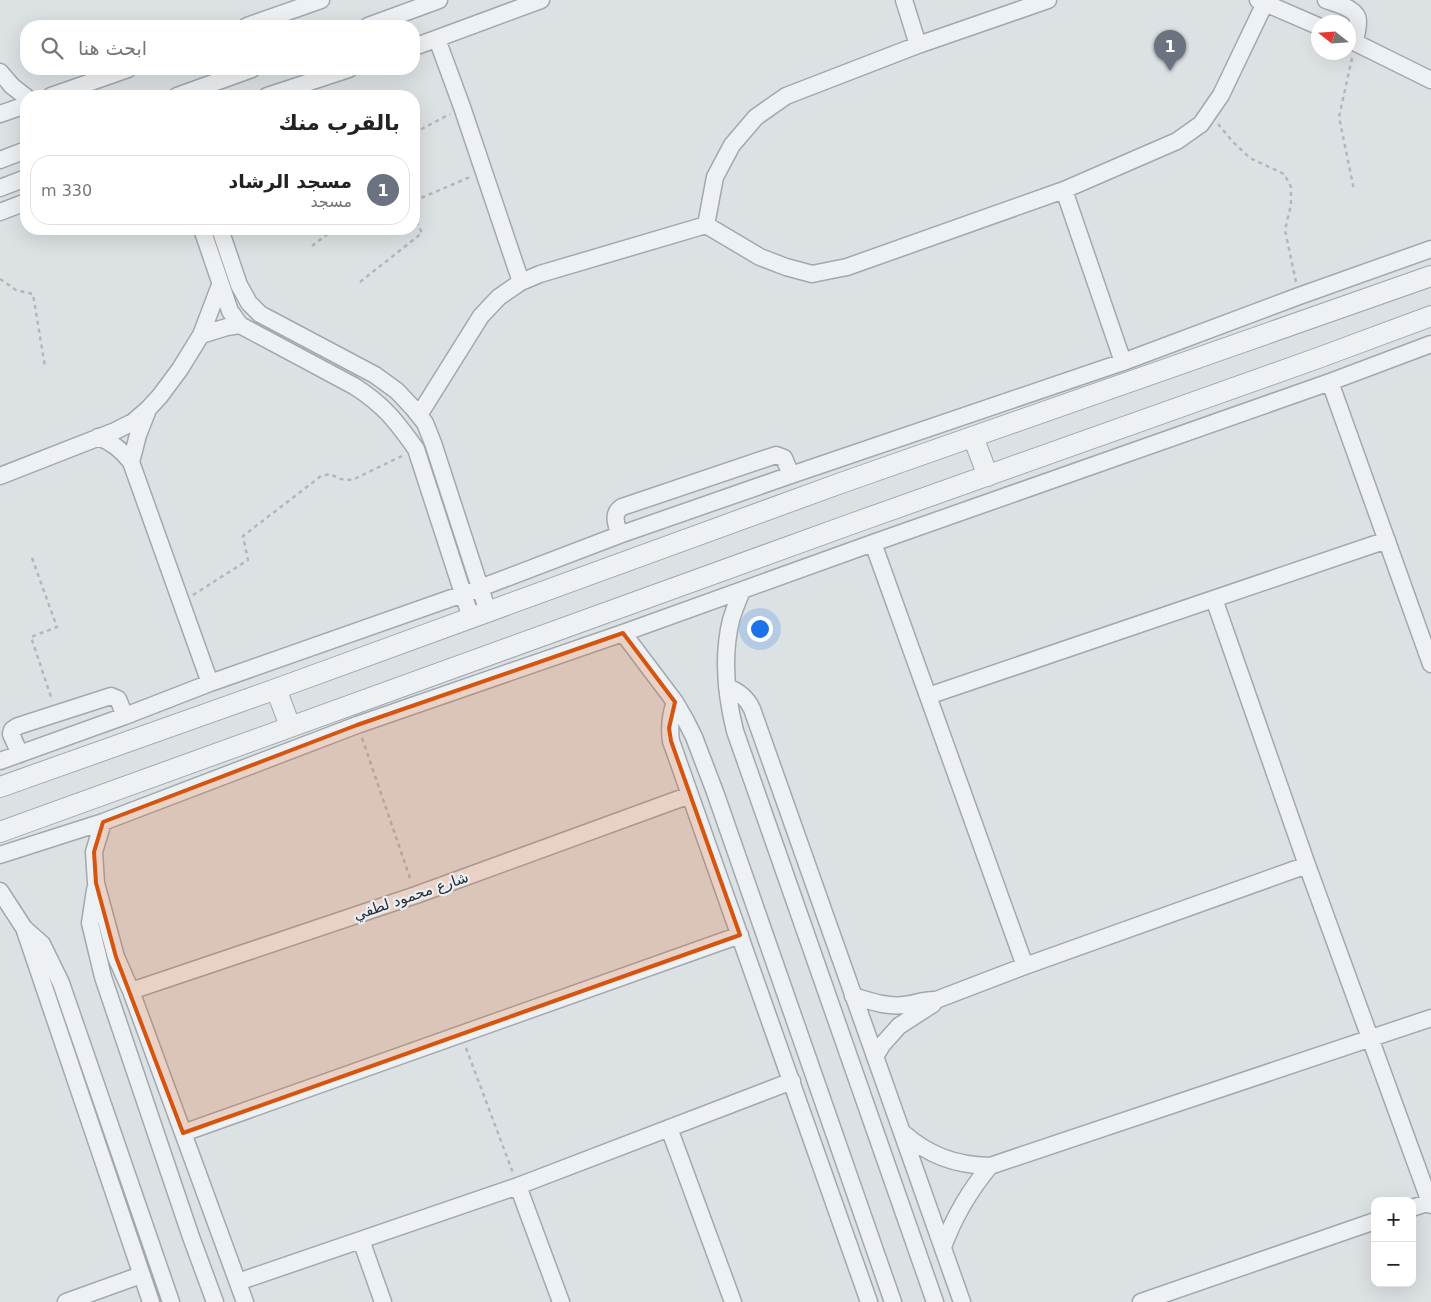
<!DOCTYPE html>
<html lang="ar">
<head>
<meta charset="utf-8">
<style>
	:root { --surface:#fff; --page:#f6f6f6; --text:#222; --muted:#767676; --line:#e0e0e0; --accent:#0b8043 }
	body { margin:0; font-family:"DejaVu Sans",Cairo,sans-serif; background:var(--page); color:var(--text); direction:rtl }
	.controls { position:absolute; right:15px; bottom:15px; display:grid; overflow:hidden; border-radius:10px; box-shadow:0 5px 20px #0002 }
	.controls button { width:45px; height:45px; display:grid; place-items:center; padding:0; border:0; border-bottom:1px solid var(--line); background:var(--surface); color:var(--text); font:25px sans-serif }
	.compass { position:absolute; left:1311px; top:15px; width:45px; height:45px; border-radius:50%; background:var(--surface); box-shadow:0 5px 20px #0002; rotate:287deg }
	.you { position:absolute; left:759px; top:628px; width:18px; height:18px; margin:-12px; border:4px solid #fff; border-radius:50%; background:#1a73e8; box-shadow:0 0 0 8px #1a73e833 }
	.badge { display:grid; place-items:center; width:32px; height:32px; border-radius:50%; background:var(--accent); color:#fff; font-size:16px; font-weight:700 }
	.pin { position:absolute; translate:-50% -41px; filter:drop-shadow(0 1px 2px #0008) }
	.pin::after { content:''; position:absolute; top:26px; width:18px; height:15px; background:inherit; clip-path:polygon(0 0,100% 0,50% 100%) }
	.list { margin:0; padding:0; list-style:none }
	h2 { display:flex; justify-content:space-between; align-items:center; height:65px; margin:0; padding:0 20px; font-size:21px }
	h2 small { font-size:16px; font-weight:400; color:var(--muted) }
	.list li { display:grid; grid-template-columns:32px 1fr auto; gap:15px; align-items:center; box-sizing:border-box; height:70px; margin:0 10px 10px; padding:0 10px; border:1px solid var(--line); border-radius:20px }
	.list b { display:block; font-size:19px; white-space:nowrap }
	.list p { margin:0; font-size:16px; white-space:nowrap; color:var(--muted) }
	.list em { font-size:16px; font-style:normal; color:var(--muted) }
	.icon { flex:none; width:28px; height:28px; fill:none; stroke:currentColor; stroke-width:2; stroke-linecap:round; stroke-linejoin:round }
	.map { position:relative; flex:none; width:1431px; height:1302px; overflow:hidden; direction:ltr }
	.search { position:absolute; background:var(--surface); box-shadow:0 5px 20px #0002; left:20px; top:20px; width:400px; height:55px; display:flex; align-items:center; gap:12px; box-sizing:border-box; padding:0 18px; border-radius:20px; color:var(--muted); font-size:19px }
	.panel { position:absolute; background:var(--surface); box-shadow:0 5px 20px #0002; left:20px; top:90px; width:400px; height:145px; border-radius:20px; direction:rtl }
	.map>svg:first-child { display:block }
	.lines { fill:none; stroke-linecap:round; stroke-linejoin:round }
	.minor-casing { stroke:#a2a8ad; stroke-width:19 }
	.tertiary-casing { stroke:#a2a8ad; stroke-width:22 }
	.path { stroke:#b3b7bb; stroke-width:2.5; stroke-dasharray:4 4; stroke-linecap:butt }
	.minor { stroke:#eef1f3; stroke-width:16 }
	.tertiary { stroke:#eef1f3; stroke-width:20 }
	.marked { fill:#d55510; fill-opacity:0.2; stroke:#d55510; stroke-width:4; stroke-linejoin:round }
	.labels { text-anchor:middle; stroke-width:4.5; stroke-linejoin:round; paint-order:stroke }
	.street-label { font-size:15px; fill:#283039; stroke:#ebeff3 }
</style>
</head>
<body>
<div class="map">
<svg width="1431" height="1302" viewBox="0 0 1431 1302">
	<rect width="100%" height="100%" fill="#dce1e4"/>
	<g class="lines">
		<defs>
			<path id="minor" d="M904,0l14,45
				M1258,0l60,26
				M1326,0c10,4 32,8 32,21 0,7 -2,14 -3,21
				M247,26l74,-26
				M368,26l71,-26
				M437,39l25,68 59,175
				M1348,39l83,41
				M414,47l127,-47
				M0,72l12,14 14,11
				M51,96l77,-27
				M177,96l75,-27
				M267,96l82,-27
				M0,114l26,-9
				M0,160l26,-10
				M0,188l26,-10
				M1064,190l59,172
				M0,212l26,-10
				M706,225l9,-48 17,-32 24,-28 30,-21 132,-51 130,-45
				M202,229l28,82 10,14 114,61c30,19 42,35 62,63l55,169
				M220,229l19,56 10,18 11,11 115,61 22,16 16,17 12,15 8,20 55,169
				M201,335l26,-8 13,-2
				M1330,382l101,282
				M419,415l62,-99 18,-19 22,-15 19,-8 166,-49 54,32 26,10 26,7 35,-7 217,-77 113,-49 24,-17 20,-29 44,-92
				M98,437c14,5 24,13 33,25l79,221
				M131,462l7,-27 9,-23
				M0,476l115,-45 18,-9 15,-13 12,-13 20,-27 21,-34 19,-50
				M619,535c-2,-11 -8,-21 3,-28l154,-52 8,3 7,17
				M873,543l152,423
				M742,591c-4,9 -8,19 -11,29 -9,37 -5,75 4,111l200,571
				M1214,599l93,266 124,340
				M623,633l52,69 10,17 9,18 21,55 178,510
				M727,687c11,4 20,11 25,22l210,593
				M928,696l459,-156
				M675,702c-5,14 -6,25 -4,39l198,561
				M20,754l-9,-20 1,-4 6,-4 93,-30 7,3 7,17
				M0,761l125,-45 85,-33 270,-95 139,-53 172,-60 332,-113 176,-66 132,-47
				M103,822l-9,30 2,31 20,74 15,34 114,311
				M0,855l103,-33 254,-97 266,-92 250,-90 457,-161 101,-38
				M95,890l-5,33 13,54 88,260 24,65
				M0,891l24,37 127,374
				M24,928l18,16 19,39 110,319
				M131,991l285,-96 274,-100
				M853,996c17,5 33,11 51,9 11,-1 21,-6 32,-5l89,-34 282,-101
				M875,1057l7,-12 17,-19 34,-22
				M669,1128l64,174
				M902,1132c26,23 52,33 88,34l441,-148
				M183,1133l557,-198
				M518,1186l43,116
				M1412,1208l18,-6
				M361,1240l22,62
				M943,1247c11,-30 26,-56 47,-81
				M238,1282l280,-96 274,-105
				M66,1302l75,-27
				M1141,1302l234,-81"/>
			<path id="tertiary" d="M973,437l15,39
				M276,689l14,37
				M0,787l276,-98 565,-206 590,-207
				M0,832l854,-309 464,-165 113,-42"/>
		</defs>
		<!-- minor casing -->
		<use href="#minor" class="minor-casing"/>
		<!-- tertiary casing -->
		<use href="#tertiary" class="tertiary-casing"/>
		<!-- path -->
		<path class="path" d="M1352,58l-13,59 15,73
			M1218,124l15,18 17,16 34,16 7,13v18l-6,25 11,52
			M414,133l36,-19
			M414,201l56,-24
			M312,246l22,-17
			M0,279l16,11 17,4 12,73
			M360,282l62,-49 -8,-17
			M32,558l25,69 -26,10 21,63
			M193,595l55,-35 -5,-24 78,-60 9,-2 10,5 12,1 50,-24
			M362,738l49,143
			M466,1048l47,125"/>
		<!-- minor -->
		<use href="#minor" class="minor"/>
		<!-- tertiary -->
		<use href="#tertiary" class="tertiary"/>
	</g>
	<!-- marked area -->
	<path class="marked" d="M623,633l52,69 -6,26 2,13 69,194 -557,198 -67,-176 -20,-74 -2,-31 9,-30 254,-97z"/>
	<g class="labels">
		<!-- street labels -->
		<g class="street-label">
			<text transform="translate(411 896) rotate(-19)" y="5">شارع محمود لطفي</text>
		</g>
	</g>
</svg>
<div class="controls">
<button>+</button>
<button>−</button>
</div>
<svg class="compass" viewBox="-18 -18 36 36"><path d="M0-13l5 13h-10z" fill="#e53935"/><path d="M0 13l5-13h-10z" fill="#767676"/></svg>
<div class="you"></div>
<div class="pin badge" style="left:1170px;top:71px;background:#6b7280">1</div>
<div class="search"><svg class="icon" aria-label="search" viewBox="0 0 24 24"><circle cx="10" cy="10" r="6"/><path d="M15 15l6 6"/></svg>ابحث هنا</div>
<section class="panel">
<h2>بالقرب منك<small></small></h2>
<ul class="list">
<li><span class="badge" style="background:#6b7280">1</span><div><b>مسجد الرشاد</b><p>مسجد</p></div><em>330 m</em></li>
</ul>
</section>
</div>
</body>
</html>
